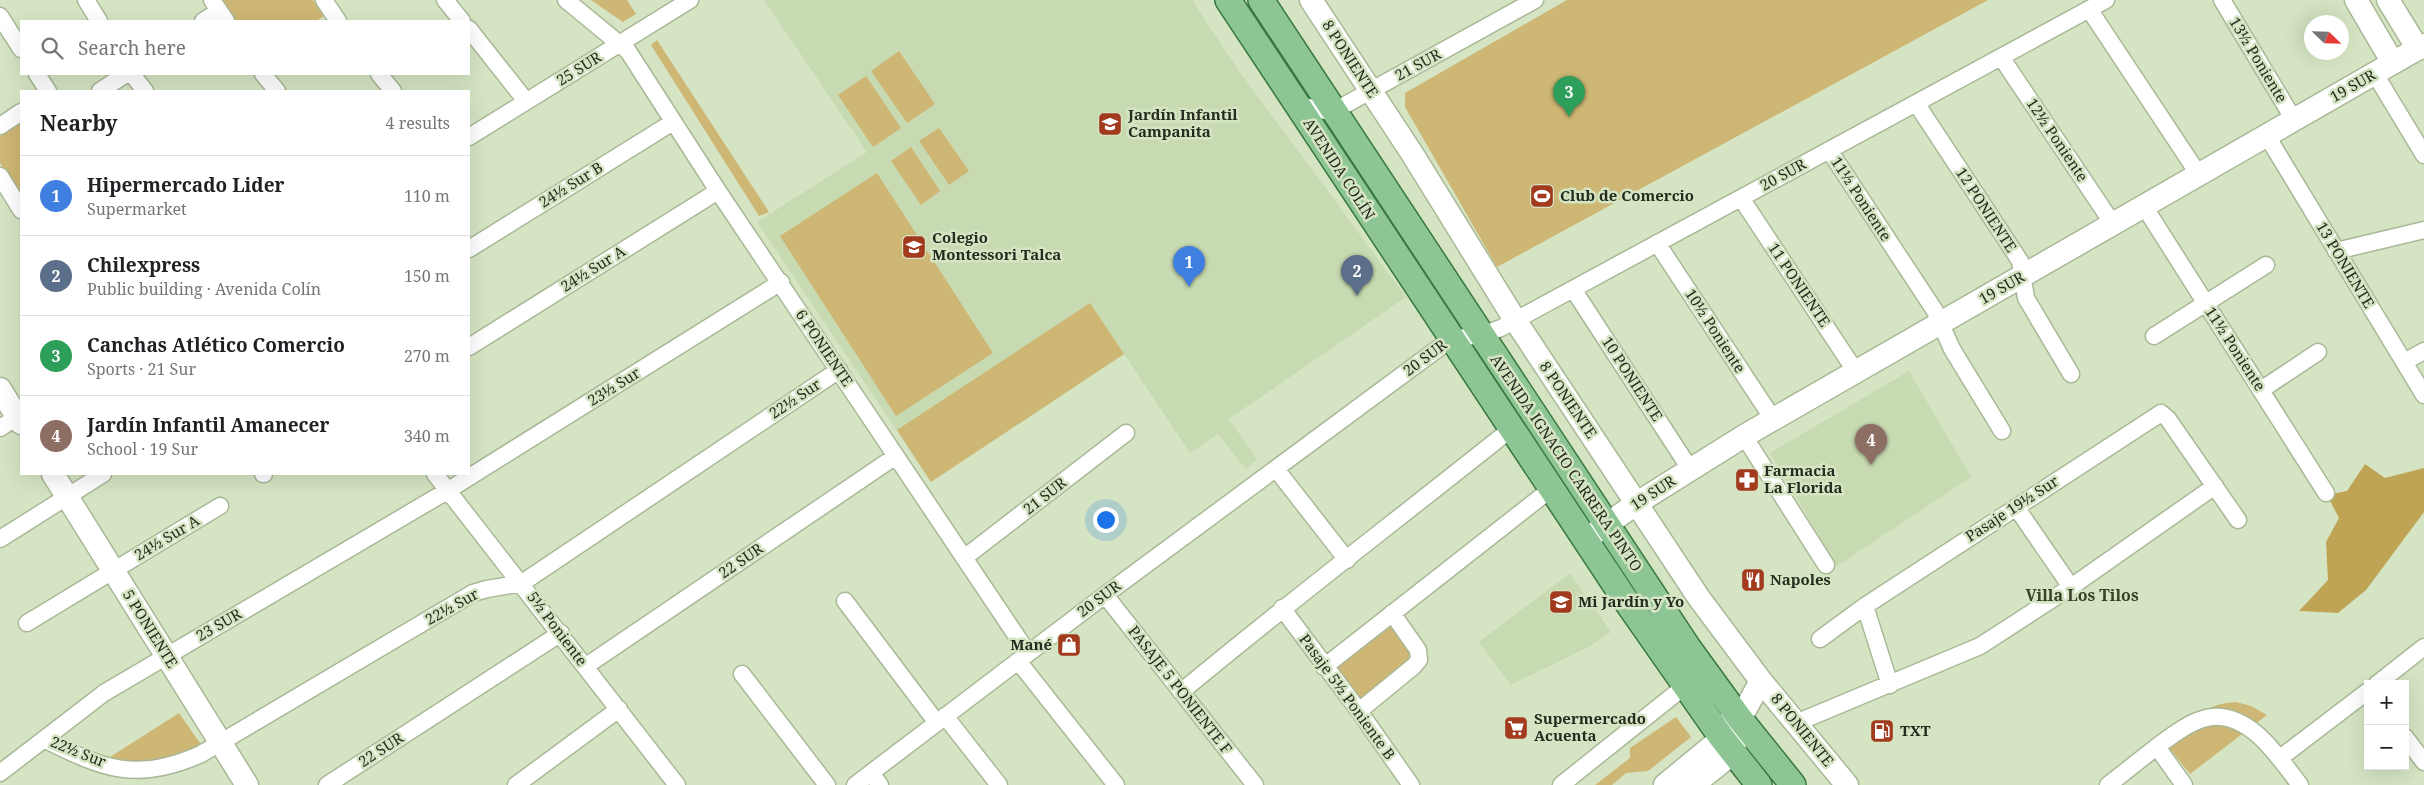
<!DOCTYPE html>
<html lang="en">
<head>
<meta charset="utf-8">
<style>
	:root { --surface:#fff; --page:#f2f2f2; --text:#202124; --muted:#757577; --line:#e0e0e0; --accent:#0f766e }
	body { margin:0; font-family:"Noto Serif",serif; background:var(--page); color:var(--text) }
	.controls { position:absolute; right:15px; bottom:15px; display:grid; overflow:hidden; border-radius:0px; box-shadow:0 5px 20px #0002 }
	.controls button { width:45px; height:45px; display:grid; place-items:center; padding:0; border:0; border-bottom:1px solid var(--line); background:var(--surface); color:var(--text); font:25px sans-serif }
	.compass { position:absolute; left:2304px; top:15px; width:45px; height:45px; border-radius:50%; background:var(--surface); box-shadow:0 5px 20px #0002; rotate:113deg }
	.you { position:absolute; left:1105px; top:519px; width:18px; height:18px; margin:-12px; border:4px solid #fff; border-radius:50%; background:#1a73e8; box-shadow:0 0 0 8px #1a73e833 }
	.badge { display:grid; place-items:center; width:32px; height:32px; border-radius:50%; background:var(--accent); color:#fff; font-size:16px; font-weight:700 }
	.pin { position:absolute; translate:-50% -41px; filter:drop-shadow(0 1px 2px #0008) }
	.pin::after { content:''; position:absolute; top:26px; width:18px; height:15px; background:inherit; clip-path:polygon(0 0,100% 0,50% 100%) }
	.list { margin:0; padding:0; list-style:none }
	h2 { display:flex; justify-content:space-between; align-items:center; height:65px; margin:0; padding:0 20px; font-size:21px }
	h2 small { font-size:16px; font-weight:400; color:var(--muted) }
	.list li { display:grid; grid-template-columns:32px 1fr auto; gap:15px; align-items:center; box-sizing:border-box; height:80px; padding:0 20px; border-top:1px solid var(--line) }
	.list b { display:block; font-size:19px; white-space:nowrap }
	.list p { margin:0; font-size:16px; white-space:nowrap; color:var(--muted) }
	.list em { font-size:16px; font-style:normal; color:var(--muted) }
	.icon { flex:none; width:28px; height:28px; fill:none; stroke:currentColor; stroke-width:2; stroke-linecap:round; stroke-linejoin:round }
	.map { position:relative; flex:none; width:2424px; height:785px; overflow:hidden }
	.search { position:absolute; background:var(--surface); box-shadow:0 5px 20px #0002; left:20px; top:20px; width:450px; height:55px; display:flex; align-items:center; gap:12px; box-sizing:border-box; padding:0 18px; border-radius:0px; color:var(--muted); font-size:19px }
	.panel { position:absolute; background:var(--surface); box-shadow:0 5px 20px #0002; left:20px; top:90px; width:450px; height:385px; border-radius:0px }
	.map>svg:first-child { display:block }
	.built { fill:#c8dab1 }
	.green { fill:#ceb674 }
	.forest { fill:#c0a455 }
	.lines { fill:none; stroke-linecap:round; stroke-linejoin:round }
	.street-casing { stroke:#a9b897; stroke-width:19 }
	.secondary-casing { stroke:#a9b897; stroke-width:25 }
	.primary-casing { stroke:#37773d; stroke-width:28 }
	.street { stroke:#fff; stroke-width:16 }
	.secondary { stroke:#fff; stroke-width:22 }
	.primary { stroke:#8dc694; stroke-width:25 }
	.labels { text-anchor:middle; stroke-width:5; stroke-linejoin:round; paint-order:stroke }
	.street-label { font-size:15px; fill:#252b1e; stroke:#d5e5c3 }
	.poi-label { font-size:15px; font-weight:bold; fill:#252b1e; stroke:#d5e5c3; text-anchor:start }
	.neighbourhood-label { font-size:16px; font-weight:bold; fill:#364226; stroke:#d5e5c3 }
</style>
</head>
<body>
<div class="map">
<svg width="2424" height="785" viewBox="0 0 2424 785">
	<rect width="100%" height="100%" fill="#d5e5c3"/>
	<!-- built -->
	<path class="built" d="M764,0h428l47,71 167,226 -177,122 28,40 -11,10 -28,-35 -28,19 -66,-99 -193,128 -174,-260 110,-70z
		M1909,371l62,106 -134,89 -67,-113z
		M1570,573l41,59 -21,14 -79,39 -32,-43z"/>
	<!-- green -->
	<path class="green" d="M217,0h96l11,16 -8,5h-84z
		M591,0h36l9,14 -13,8z
		M1567,0h421l-491,267 -92,-160v-14z
		M657,40l112,172 -10,4 -108,-171z
		M899,51l36,53 -28,19 -36,-52z
		M866,76l35,52 -28,19 -35,-52z
		M21,123v73l-21,-33v-27z
		M939,128l30,43 -20,14 -30,-44z
		M911,147l29,44 -19,14 -30,-44z
		M877,173l116,180 -97,63 -116,-180z
		M1090,303l34,51 -193,128 -34,-52z
		M1387,625h4l22,29 -3,8 -50,41 -27,-30 4,-8z
		M2236,702l15,4 16,9 -77,59 -28,-35c24,-17 44,-36 74,-37z
		M179,713l23,33 -61,24 -34,-11z
		M1676,717l15,20 -43,34 -22,2 -14,12h-17l35,-27v-10z"/>
	<!-- forest -->
	<path class="forest" d="M2365,464l20,14 39,-10v44l-58,78 -28,23 -39,-2 29,-31 -2,-38 13,-24 -12,-23 20,-4z"/>
	<g class="lines">
		<defs>
			<path id="street" d="M86,0l13,21
				M212,0l14,21
				M324,0l14,21
				M445,0l17,21
				M566,0l62,51 90,140 310,462
				M2222,0l72,120
				M2089,9l110,166
				M0,16l21,33
				M203,21l16,-10
				M469,29l57,72
				M2001,57l112,167
				M37,74l11,17
				M132,74l13,17
				M263,74l14,17
				M379,74l14,17
				M2375,74l49,81
				M100,91l26,-17
				M1916,103l104,158 6,37 45,76
				M1296,104l29,7 18,-5 192,-106
				M0,126l21,-14
				M2267,136l157,259
				M469,137l221,-137
				M1829,150l106,161 17,38 50,82
				M0,176l21,34
				M1741,198l115,174
				M2144,206l182,287
				M1657,243l116,176
				M469,249l204,-127
				M2336,251l88,-21
				M1573,289l117,180
				M2154,336l112,-71
				M469,347l249,-156
				M2404,362l20,-11
				M2261,390l57,-38
				M0,428l21,-14
				M1744,436l82,129
				M1276,469l71,91
				M263,474h1
				M435,474l242,311
				M2016,507l55,80
				M0,539l103,-65
				M964,558l162,-125
				M1105,595l150,190
				M845,601l92,122
				M1865,606l25,79
				M1282,608l77,103 52,74
				M27,623l193,-117
				M1820,639l45,-33 296,-193 7,6 70,101
				M1018,661l98,124
				M586,666l310,-210
				M1324,667l227,-178
				M742,674l85,111
				M2377,684l47,-37
				M1181,692c108,-90 220,-175 330,-263
				M1359,711l55,-45 5,-6 -1,-10 -26,-37
				M945,716l54,69
				M1796,723l184,-77 91,-59 144,-101
				M2405,737l19,25
				M44,739c59,30 93,44 157,15l272,-161 14,-4 35,-6 317,-213
				M2157,747l27,38
				M2280,758l88,-67
				M0,773l104,-80 343,-202 334,-209
				M871,773l9,12
				M327,785l234,-152
				M516,785l103,-76
				M855,785l250,-190 346,-256 30,-4 20,-7 605,-328
				M1561,785l124,-99
				M2108,785c17,-13 34,-27 51,-40 35,-26 60,-43 99,-10 16,14 29,33 42,50"/>
			<path id="secondary" d="M1311,0l102,155 102,165 184,278 62,83 86,104
				M2356,0l37,63
				M2388,0l30,49
				M0,389l21,34
				M53,474l194,311
				M1585,540l52,-37 107,-67 680,-391
				M1665,785l57,-47 7,-16
				M1693,785l40,-32 7,-34 21,-38"/>
			<path id="primary" d="M1228,0l394,595 100,143 37,47
				M1261,0l426,646 53,73 53,66"/>
		</defs>
		<!-- street casing -->
		<use href="#street" class="street-casing"/>
		<!-- secondary casing -->
		<use href="#secondary" class="secondary-casing"/>
		<!-- primary casing -->
		<use href="#primary" class="primary-casing"/>
		<!-- street -->
		<use href="#street" class="street"/>
		<!-- secondary -->
		<use href="#secondary" class="secondary"/>
		<!-- primary -->
		<use href="#primary" class="primary"/>
	</g>
	<!-- icons -->
	<defs>
		<symbol id="school-square" viewBox="-11 -11 22 22"><rect x="-9" y="-9" width="18" height="18" rx="4" fill="#a23a1e" stroke="#d5e5c3"/><path d="M0-5L7-2L0 1L-7-2ZM-4 1L0 2.5L4 1V4Q0 6-4 4Z" fill="#fff"/></symbol>
		<symbol id="stadium-square" viewBox="-11 -11 22 22"><rect x="-9" y="-9" width="18" height="18" rx="4" fill="#a23a1e" stroke="#d5e5c3"/><path d="M0-5a6.5 5 0 1 0 0 10a6.5 5 0 1 0 0-10ZM-3.5-1.8h7v3.6h-7Z" fill="#fff"/></symbol>
		<symbol id="pharmacy-square" viewBox="-11 -11 22 22"><rect x="-9" y="-9" width="18" height="18" rx="4" fill="#a23a1e" stroke="#d5e5c3"/><path d="M-2-6h4v4h4v4h-4v4h-4v-4h-4v-4h4Z" fill="#fff"/></symbol>
		<symbol id="restaurant-square" viewBox="-11 -11 22 22"><rect x="-9" y="-9" width="18" height="18" rx="4" fill="#a23a1e" stroke="#d5e5c3"/><path d="M-5-6h1v4h1v-4h1v4h1v-4h1v5L-1.5 .5V6h-2V.5L-5-1ZM5-6V6H3V1.5H1.5Q1.5-4 5-6Z" fill="#fff"/></symbol>
		<symbol id="shop-square" viewBox="-11 -11 22 22"><rect x="-9" y="-9" width="18" height="18" rx="4" fill="#a23a1e" stroke="#d5e5c3"/><path d="M-5-2.5h2.3a2.7 3.5 0 0 1 5.4 0H5L5.5 6h-11ZM-1.5-2.5h3a1.5 2.3 0 0 0-3 0Z" fill="#fff"/></symbol>
		<symbol id="supermarket-square" viewBox="-11 -11 22 22"><rect x="-9" y="-9" width="18" height="18" rx="4" fill="#a23a1e" stroke="#d5e5c3"/><path d="M-6-5.5h2.5l.6 2H6L4.5 2H-2.5L-4.4-4H-6ZM-1.5 3.2a1.3 1.3 0 1 0 .1 0ZM3 3.2a1.3 1.3 0 1 0 .1 0Z" fill="#fff"/></symbol>
		<symbol id="fuel-square" viewBox="-11 -11 22 22"><rect x="-9" y="-9" width="18" height="18" rx="4" fill="#a23a1e" stroke="#d5e5c3"/><path d="M-5.5-6h7V0h2V4h1.3V-2.5L3-4.5l.8-.8L6-3V5H2.5V1h-1V6h-7ZM-4.2-4.7v3.2H.2V-4.7Z" fill="#fff"/></symbol>
	</defs>
	<g fill-rule="evenodd">
		<use href="#school-square" x="1096" y="110" width="28" height="28"/>
		<use href="#stadium-square" x="1528" y="182" width="28" height="28"/>
		<use href="#school-square" x="900" y="233" width="28" height="28"/>
		<use href="#pharmacy-square" x="1733" y="466" width="28" height="28"/>
		<use href="#restaurant-square" x="1739" y="566" width="28" height="28"/>
		<use href="#school-square" x="1547" y="588" width="28" height="28"/>
		<use href="#shop-square" x="1055" y="631" width="28" height="28"/>
		<use href="#supermarket-square" x="1502" y="714" width="28" height="28"/>
		<use href="#fuel-square" x="1868" y="717" width="28" height="28"/>
	</g>
	<g class="labels">
		<!-- street labels -->
		<g class="street-label">
			<text transform="translate(1350 59) rotate(57)" y="5">8 PONIENTE</text>
			<text transform="translate(2258 60) rotate(59)" y="5">13½ Poniente</text>
			<text transform="translate(1418 65) rotate(-29)" y="5">21 SUR</text>
			<text transform="translate(579 69) rotate(-32)" y="5">25 SUR</text>
			<text transform="translate(2353 86) rotate(-30)" y="5">19 SUR</text>
			<text transform="translate(2057 140) rotate(56)" y="5">12½ Poniente</text>
			<text transform="translate(1339 169) rotate(57)" y="5">AVENIDA COLÍN</text>
			<text transform="translate(1783 175) rotate(-29)" y="5">20 SUR</text>
			<text transform="translate(571 185) rotate(-32)" y="5">24½ Sur B</text>
			<text transform="translate(1861 199) rotate(57)" y="5">11½ Poniente</text>
			<text transform="translate(1986 210) rotate(57)" y="5">12 PONIENTE</text>
			<text transform="translate(2345 265) rotate(59)" y="5">13 PONIENTE</text>
			<text transform="translate(593 269) rotate(-32)" y="5">24½ Sur A</text>
			<text transform="translate(1799 285) rotate(56)" y="5">11 PONIENTE</text>
			<text transform="translate(2002 288) rotate(-30)" y="5">19 SUR</text>
			<text transform="translate(1715 331) rotate(57)" y="5">10½ Poniente</text>
			<text transform="translate(824 348) rotate(56)" y="5">6 PONIENTE</text>
			<text transform="translate(2235 349) rotate(57)" y="5">11½ Poniente</text>
			<text transform="translate(1425 358) rotate(-37)" y="5">20 SUR</text>
			<text transform="translate(1632 379) rotate(57)" y="5">10 PONIENTE</text>
			<text transform="translate(614 387) rotate(-32)" y="5">23½ Sur</text>
			<text transform="translate(795 399) rotate(-34)" y="5">22½ Sur</text>
			<text transform="translate(1568 400) rotate(56)" y="5">8 PONIENTE</text>
			<text transform="translate(1566 463) rotate(56)" y="5">AVENIDA IGNACIO CARRERA PINTO</text>
			<text transform="translate(1653 493) rotate(-33)" y="5">19 SUR</text>
			<text transform="translate(1045 496) rotate(-38)" y="5">21 SUR</text>
			<text transform="translate(2012 509) rotate(-33)" y="5">Pasaje 19½ Sur</text>
			<text transform="translate(167 538) rotate(-31)" y="5">24½ Sur A</text>
			<text transform="translate(741 561) rotate(-34)" y="5">22 SUR</text>
			<text transform="translate(1099 599) rotate(-37)" y="5">20 SUR</text>
			<text transform="translate(452 607) rotate(-29)" y="5">22½ Sur</text>
			<text transform="translate(219 625) rotate(-30)" y="5">23 SUR</text>
			<text transform="translate(150 629) rotate(58)" y="5">5 PONIENTE</text>
			<text transform="translate(557 629) rotate(53)" y="5">5½ Poniente</text>
			<text transform="translate(1180 690) rotate(52)" y="5">PASAJE 5 PONIENTE F</text>
			<text transform="translate(1347 697) rotate(54)" y="5">Pasaje 5½ Poniente B</text>
			<text transform="translate(1802 730) rotate(51)" y="5">8 PONIENTE</text>
			<text transform="translate(381 750) rotate(-33)" y="5">22 SUR</text>
			<text transform="translate(78 752) rotate(22)" y="5">22½ Sur</text>
		</g>
		<!-- poi labels -->
		<g class="poi-label">
			<text x="1128" y="120">Jardín Infantil<tspan x="1128" dy="17">Campanita</tspan></text>
			<text x="1560" y="201">Club de Comercio</text>
			<text x="932" y="243">Colegio<tspan x="932" dy="17">Montessori Talca</tspan></text>
			<text x="1764" y="476">Farmacia<tspan x="1764" dy="17">La Florida</tspan></text>
			<text x="1770" y="585">Napoles</text>
			<text x="1578" y="607">Mi Jardín y Yo</text>
			<text x="1052" y="650" text-anchor="end">Mané</text>
			<text x="1534" y="724">Supermercado<tspan x="1534" dy="17">Acuenta</tspan></text>
			<text x="1900" y="736">TXT</text>
		</g>
		<!-- neighbourhood labels -->
		<g class="neighbourhood-label">
			<text x="2082" y="601">Villa Los Tilos</text>
		</g>
	</g>
</svg>
<div class="controls">
<button>+</button>
<button>−</button>
</div>
<svg class="compass" viewBox="-18 -18 36 36"><path d="M0-13l5 13h-10z" fill="#e53935"/><path d="M0 13l5-13h-10z" fill="#757577"/></svg>
<div class="you"></div>
<div class="pin badge" style="left:1189px;top:287px;background:#3f7fe0">1</div>
<div class="pin badge" style="left:1357px;top:296px;background:#5c6f8a">2</div>
<div class="pin badge" style="left:1569px;top:117px;background:#2e9e5b">3</div>
<div class="pin badge" style="left:1871px;top:465px;background:#8d6e63">4</div>
<div class="search"><svg class="icon" aria-label="search" viewBox="0 0 24 24"><circle cx="10" cy="10" r="6"/><path d="M15 15l6 6"/></svg>Search here</div>
<section class="panel">
<h2>Nearby<small>4 results</small></h2>
<ul class="list">
<li><span class="badge" style="background:#3f7fe0">1</span><div><b>Hipermercado Lider</b><p>Supermarket</p></div><em>110 m</em></li>
<li><span class="badge" style="background:#5c6f8a">2</span><div><b>Chilexpress</b><p>Public building · Avenida Colín</p></div><em>150 m</em></li>
<li><span class="badge" style="background:#2e9e5b">3</span><div><b>Canchas Atlético Comercio</b><p>Sports · 21 Sur</p></div><em>270 m</em></li>
<li><span class="badge" style="background:#8d6e63">4</span><div><b>Jardín Infantil Amanecer</b><p>School · 19 Sur</p></div><em>340 m</em></li>
</ul>
</section>
</div>
</body>
</html>
